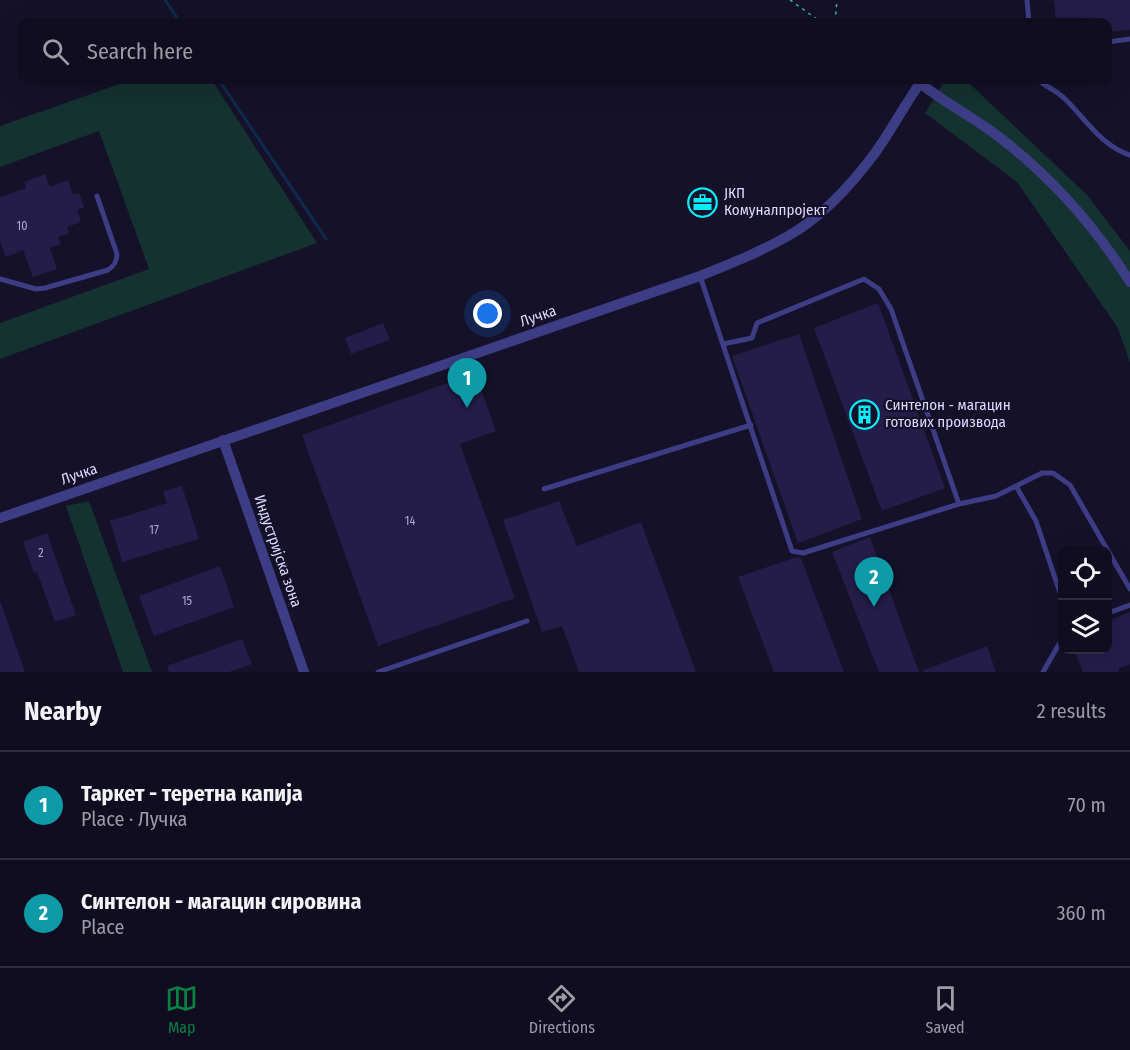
<!DOCTYPE html>
<html lang="en">
<head>
<meta charset="utf-8">
<style>
	:root { --surface:#0f0d1f; --page:#181628; --text:#f1f3f6; --muted:#9b9ca4; --line:#2f2d3d; --accent:#0b8043 }
	body { margin:0; font-family:"Fira Sans Condensed",sans-serif; background:var(--page); color:var(--text) }
	.controls { position:absolute; right:18px; bottom:18px; display:grid; overflow:hidden; border-radius:12px; box-shadow:0 6px 24px #0002 }
	.controls button { width:54px; height:54px; display:grid; place-items:center; padding:0; border:0; border-bottom:2px solid var(--line); background:var(--surface); color:var(--text); font:30px sans-serif }
	.you { position:absolute; left:488px; top:314px; width:21px; height:21px; margin:-15px; border:4px solid #fff; border-radius:50%; background:#1a73e8; box-shadow:0 0 0 9px #1a73e833 }
	.badge { display:grid; place-items:center; width:39px; height:39px; border-radius:50%; background:var(--accent); color:#fff; font-size:20px; font-weight:700 }
	.pin { position:absolute; translate:-50% -50px; filter:drop-shadow(0 2px 3px #0008) }
	.pin::after { content:''; position:absolute; top:32px; width:21px; height:18px; background:inherit; clip-path:polygon(0 0,100% 0,50% 100%) }
	.list { margin:0; padding:0; list-style:none }
	h2 { display:flex; justify-content:space-between; align-items:center; height:78px; margin:0; padding:0 24px; font-size:26px }
	h2 small { font-size:20px; font-weight:400; color:var(--muted) }
	.list li { display:grid; grid-template-columns:39px 1fr auto; gap:18px; align-items:center; box-sizing:border-box; height:108px; padding:0 24px; border-top:2px solid var(--line) }
	.list b { display:block; font-size:22px; white-space:nowrap }
	.list p { margin:0; font-size:20px; white-space:nowrap; color:var(--muted) }
	.list em { font-size:20px; font-style:normal; color:var(--muted) }
	.icon { flex:none; width:33px; height:33px; fill:none; stroke:currentColor; stroke-width:2; stroke-linecap:round; stroke-linejoin:round }
	.map { position:relative; flex:none; width:1130px; height:672px; overflow:hidden }
	.search { position:absolute; background:var(--surface); box-shadow:0 6px 24px #0002; left:18px; right:18px; top:18px; height:66px; display:flex; align-items:center; gap:15px; box-sizing:border-box; padding:0 21px; border-radius:12px; color:var(--muted); font-size:22px }
	.sheet { height:294px; background:var(--surface) }
	nav { display:flex; justify-content:space-around; align-items:center; box-sizing:border-box; height:84px; border-top:2px solid var(--line); background:var(--surface); font-size:16px; color:var(--muted) }
	nav a { display:grid; justify-items:center; gap:3px }
	nav .on { color:var(--accent) }
	.map>svg:first-child { display:block }
	.green { fill:#143230 }
	.lines { fill:none; stroke-linecap:round; stroke-linejoin:round }
	.stream { stroke:#102a4d; stroke-width:3 }
	.building { fill:#241d49 }
	.path { stroke:#33b8aa; stroke-width:1.5; stroke-dasharray:3 4.5; stroke-linecap:butt }
	.lane { stroke:#3d3d86; stroke-width:5 }
	.street { stroke:#3d3d86; stroke-width:10 }
	.labels { text-anchor:middle; stroke-width:4.5; stroke-linejoin:round; paint-order:stroke }
	.number-label { font-size:12px; fill:#aeaad1 }
	.poi-label { font-size:15px; fill:#dcd9fe; stroke:#141129; text-anchor:start }
	.street-label { font-size:15px; fill:#dcd9fe; stroke:#141129 }
</style>
</head>
<body>
<div class="map">
<svg width="1130" height="672" viewBox="0 0 1130 672">
	<rect width="100%" height="100%" fill="#141129"/>
	<!-- green -->
	<path class="green" d="M131,80h81l105,163 -317,116v-36l149,-54 -50,-138 -99,36v-41z
		M945,80h27l-2,4 117,111 43,56v112l-12,-35 -101,-146 -92,-69z
		M89,501l63,171h-29l-57,-166z"/>
	<g class="lines">
		<!-- stream -->
		<path class="stream" d="M165,0l15,22
			M219,80l107,159"/>
	</g>
	<!-- building -->
	<path class="building" d="M1054,0h76v30l-23,2v-10h-51z
		M45,174l5,13 18,-7 5,15 6,-2 5,14 -7,3 4,12 -14,5 2,6 -11,4 3,7 -11,4 7,21 -24,8 -10,-27 -17,7 -6,-16v-44l26,-9 -2,-6z
		M878,303l67,185 -63,23 -68,-183z
		M383,323l7,17 -39,14 -6,-16z
		M799,334l63,185 -64,24 -66,-187z
		M475,373l21,58 -36,13 55,154 -137,48 -76,-211z
		M182,486l17,53 -77,23 -12,-41 57,-18 -4,-12z
		M559,501l18,45 64,-24 55,150h-117l-17,-46 -20,6 -39,-112z
		M47,533l29,82 -21,7 -18,-50 -3,1 -11,-31z
		M870,537l49,135h-40l-47,-120z
		M797,557l4,1 43,114h-70l-36,-95z
		M220,566l14,41 -80,29 -15,-40z
		M0,603h1l24,69h-25z
		M1130,612v52l-12,5 1,3h-36l-9,-22h33v-29z
		M242,639l10,25 -23,8h-60l-2,-6z
		M987,646l9,26h-74v-1z"/>
	<g class="lines">
		<!-- path -->
		<path class="path" d="M790,0l31,22
			M835,22l2,-22"/>
		<!-- lane -->
		<path class="lane" d="M1027,0l2,22
			M1108,42l22,-3
			M1037,80c9,6 20,11 28,19 20,19 36,47 65,56
			M700,276l92,275 11,2 156,-49 37,-8 46,-23h11l17,12 60,104
			M0,279l36,10 9,-1 63,-18c6,-4 9,-8 9,-16l-20,-58
			M723,344l29,-6 5,-15 107,-44 15,10 12,20 68,195
			M1016,486l20,35 26,78
			M544,489l207,-64
			M1108,613l22,-8
			M378,672l149,-51
			M1043,672l19,-33"/>
		<!-- street -->
		<path class="street" d="M223,440l81,232
			M0,518l700,-242c30,-12 60,-24 88,-40 34,-19 64,-52 87,-83 16,-22 29,-47 45,-70 26,21 57,36 83,57 51,40 93,88 127,142"/>
	</g>
	<!-- icons -->
	<defs>
		<symbol id="office-ring" viewBox="-11 -11 22 22"><circle r="9.5" fill="#141129" stroke="#0aecf9" stroke-width="1.5"/><path d="M-6-3h4V-5.5h4V-3h4V5H-6ZM-1-4.5V-3h2v-1.5ZM-6 0V1H6V0Z" fill="#0aecf9"/></symbol>
		<symbol id="building-ring" viewBox="-11 -11 22 22"><circle r="9.5" fill="#141129" stroke="#0aecf9" stroke-width="1.5"/><path d="M-4-6H4V6H1V3H-1V6H-4ZM-2.5-4.3h1.7v1.8h-1.7ZM.8-4.3h1.7v1.8H.8ZM-2.5-1h1.7V.8h-1.7ZM.8-1h1.7V.8H.8Z" fill="#0aecf9"/></symbol>
	</defs>
	<g fill-rule="evenodd">
		<use href="#office-ring" x="686" y="186" width="33" height="33"/>
		<use href="#building-ring" x="848" y="398" width="33" height="33"/>
	</g>
	<g class="labels">
		<!-- number labels -->
		<g class="number-label">
			<text x="22" y="230">10</text>
			<text x="410" y="525">14</text>
			<text x="154" y="534">17</text>
			<text x="41" y="557">2</text>
			<text x="187" y="605">15</text>
		</g>
		<!-- poi labels -->
		<g class="poi-label">
			<text x="724" y="198">ЈКП<tspan x="724" dy="17">Комуналпројект</tspan></text>
			<text x="885" y="410">Синтелон - магацин<tspan x="885" dy="17">готових производа</tspan></text>
		</g>
		<!-- street labels -->
		<g class="street-label">
			<text transform="translate(538 316) rotate(-19)" y="5">Лучка</text>
			<text transform="translate(79 474) rotate(-19)" y="5">Лучка</text>
			<text transform="translate(278 551) rotate(71)" y="5">Индустријска зона</text>
		</g>
	</g>
</svg>
<div class="controls">
<button><svg class="icon" aria-label="locate" viewBox="0 0 24 24"><circle cx="12" cy="12" r="6"/><path d="M12 2v4M12 18v4M2 12h4M18 12h4"/></svg></button>
<button><svg class="icon" aria-label="layers" viewBox="0 0 24 24"><path d="M12 4l9 5-9 5-9-5zM3 14l9 5 9-5"/></svg></button>
</div>
<div class="you"></div>
<div class="pin badge" style="left:467px;top:408px;background:#0f9aa8">1</div>
<div class="pin badge" style="left:874px;top:607px;background:#0f9aa8">2</div>
<div class="search"><svg class="icon" aria-label="search" viewBox="0 0 24 24"><circle cx="10" cy="10" r="6"/><path d="M15 15l6 6"/></svg>Search here</div>
</div>
<section class="sheet">
<h2>Nearby<small>2 results</small></h2>
<ul class="list">
<li><span class="badge" style="background:#0f9aa8">1</span><div><b>Таркет - теретна капија</b><p>Place · Лучка</p></div><em>70 m</em></li>
<li><span class="badge" style="background:#0f9aa8">2</span><div><b>Синтелон - магацин сировина</b><p>Place</p></div><em>360 m</em></li>
</ul>
</section>
<nav>
<a class="on"><svg class="icon" aria-label="map" viewBox="0 0 24 24"><path d="M3 6l6-2 6 2 6-2v14l-6 2-6-2-6 2zM9 4v14M15 6v14"/></svg>Map</a>
<a><svg class="icon" aria-label="directions" viewBox="0 0 24 24"><path d="M12 3l9 9-9 9-9-9zM9 14v-3h6M13 9l2 2-2 2"/></svg>Directions</a>
<a><svg class="icon" aria-label="saved" viewBox="0 0 24 24"><path d="M7 4h10v16l-5-4-5 4z"/></svg>Saved</a>
</nav>
</body>
</html>
